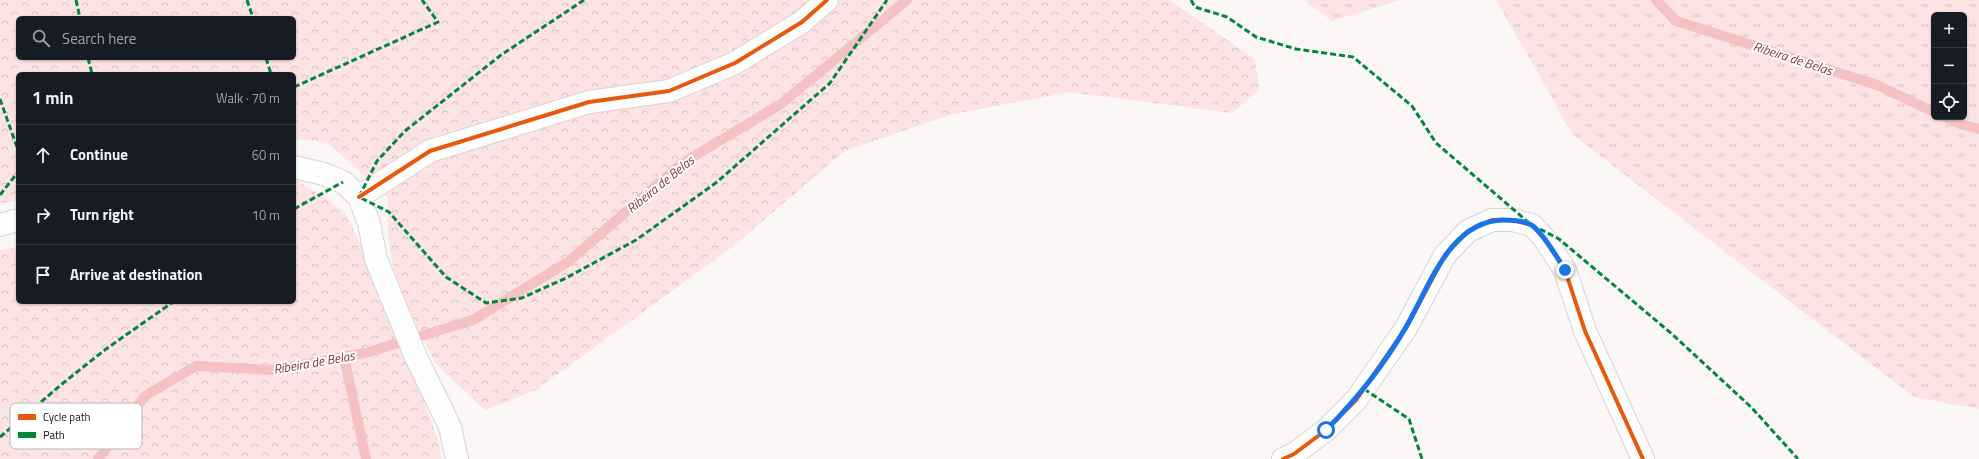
<!DOCTYPE html>
<html lang="en">
<head>
<meta charset="utf-8">
<style>
	:root { --surface:#171b24; --page:#242831; --text:#f1f3f6; --muted:#9ea1a6; --line:#363941 }
	body { margin:0; font-family:"Titillium Web",sans-serif; background:var(--page); color:var(--text) }
	.controls { position:absolute; right:12px; top:12px; display:grid; overflow:hidden; border-radius:6px; box-shadow:0 1px 3px #0004 }
	.controls button { width:36px; height:36px; display:grid; place-items:center; padding:0; border:0; border-bottom:1px solid var(--line); background:var(--surface); color:var(--text); font:20px sans-serif }
	.stop { position:absolute; width:12px; height:12px; margin:-9px; border:3px solid #1a73e8; border-radius:50%; background:#fff }
	.stop.end { background:#1a73e8; border-color:#fff; box-shadow:0 1px 4px #0008 }
	.list { margin:0; padding:0; list-style:none }
	h2 { display:flex; justify-content:space-between; align-items:center; height:52px; margin:0; padding:0 16px; font-size:17px }
	h2 small { font-size:13px; font-weight:400; color:var(--muted) }
	.list li { display:grid; grid-template-columns:26px 1fr auto; gap:12px; align-items:center; box-sizing:border-box; height:60px; padding:0 16px; border-top:1px solid var(--line) }
	.list b { display:block; font-size:15px; white-space:nowrap }
	.list em { font-size:13px; font-style:normal; color:var(--muted) }
	.icon { flex:none; width:22px; height:22px; fill:none; stroke:currentColor; stroke-width:2; stroke-linecap:round; stroke-linejoin:round }
	.map { position:relative; flex:none; width:1979px; height:459px; overflow:hidden }
	.search { position:absolute; background:var(--surface); box-shadow:0 1px 3px #0004; left:16px; top:16px; width:280px; height:44px; display:flex; align-items:center; gap:10px; box-sizing:border-box; padding:0 14px; border-radius:6px; color:var(--muted); font-size:15px }
	.panel { position:absolute; background:var(--surface); box-shadow:0 1px 3px #0004; left:16px; top:72px; width:280px; height:232px; border-radius:6px }
	.map>svg:first-child { display:block }
	.grass { fill:url(#grass-tufts); fill-rule:evenodd }
	.forest { fill:url(#forest-crowns); fill-rule:evenodd }
	.lines { fill:none; stroke-linecap:round; stroke-linejoin:round }
	.stream { stroke:#f4c2c3; stroke-width:10 }
	.minor-casing { stroke:#dad2d2; stroke-width:24 }
	.minor { stroke:#fefefe; stroke-width:22 }
	.quiet { stroke:#00873e; stroke-width:3; stroke-dasharray:6 3; stroke-linecap:butt }
	.cycleway-casing { stroke:#fff; stroke-width:6 }
	.cycleway { stroke:#e8590c; stroke-width:4 }
	.route { stroke:#1a73e8; stroke-width:5 }
	.labels { text-anchor:middle; stroke-width:4; stroke-linejoin:round; paint-order:stroke }
	.water-label { font-size:13px; font-style:italic; fill:#86353b; stroke:#fff }
	.key { fill:#fff; stroke:#b9b7b7; stroke-width:1 }
	.key-label { font-size:11px; fill:#170e0e }
</style>
</head>
<body>
<div class="map">
<svg width="1979" height="459" viewBox="0 0 1979 459">
	<defs>
		<pattern id="grass-tufts" width="24" height="20" patternUnits="userSpaceOnUse"><rect width="24" height="20" fill="#fde3e3"/><path d="M3 7l-1-3M5 7V3M7 7l1-3M15 17l-1-3M17 17v-4M19 17l1-3" fill="none" stroke="#d8c2c2"/></pattern>
		<pattern id="forest-crowns" width="20" height="18" patternUnits="userSpaceOnUse"><rect width="20" height="18" fill="#fde3e3"/><path d="M2 6a3 3 0 1 1 6 0M12 15a3 3 0 1 1 6 0" fill="none" stroke="#d8c2c2"/></pattern>
	</defs>
	<rect width="100%" height="100%" fill="#fbf7f7"/>
	<!-- grass -->
	<path class="grass" d="M1304,0h96l-68,21z
		M1496,0h483v409l-65,-12 -341,-262zM1934,15h30v102h-30z"/>
	<!-- forest -->
	<path class="forest" d="M0,0h1169l86,59 4,31 -27,23 -163,-21 -120,23 -104,36 -114,97 -195,142 -51,20 -49,-46 -40,-79 -8,-50v-37l-61,-56 -33,-3v-65h-276v126l-18,4zM18,18h276v40h-276z
		M294,178l51,34 17,35 19,52 35,81 23,63 2,16h-441v-209l18,-3v55h276z"/>
	<g class="lines">
		<!-- stream -->
		<path class="stream" d="M1656,0l20,21 201,64 57,27
			M1945,117l15,7 19,5
			M421,336l52,-16 95,-58 113,-98 100,-60 126,-104
			M344,357l22,102
			M98,459l47,-63 51,-30 79,4 94,-18 31,-10"/>
		<defs>
			<path id="minor" d="M294,167l30,7 19,8 16,15 10,26 7,36 39,96 35,72 7,32
				M359,197l71,-46 159,-49 80,-11 66,-28 67,-41 25,-22
				M0,225l18,-5
				M1283,459l11,-5 32,-24 30,-30 50,-72 39,-73 23,-24 24,-11h21l19,5 12,13 21,32 20,61 58,128"/>
		</defs>
		<!-- minor casing -->
		<use href="#minor" class="minor-casing"/>
		<!-- minor -->
		<use href="#minor" class="minor"/>
		<!-- quiet -->
		<path class="quiet" d="M76,0l4,18
			M247,0l6,18
			M584,0l-83,55 -96,76 -28,30 -18,36 30,15 57,65 40,26 36,-5 44,-20 70,-38 81,-58 113,-99 57,-83
			M1191,0l4,7 32,10 29,20 40,12 57,8 59,49 24,37 92,79
			M88,58l4,16
			M266,58l5,16
			M294,87l144,-65 -16,-22
			M0,99l18,51
			M0,195l18,-23
			M294,209l49,-27
			M1540,229l19,10 113,95 80,74 46,51
			M1364,389l45,30 13,40
			M0,437l62,-53 44,-35 67,-47"/>
		<defs>
			<path id="cycleway" d="M359,197l71,-46 159,-49 80,-11 66,-28 67,-41 25,-22
				M1283,459l11,-5 32,-24 30,-30 50,-72 39,-73 23,-24 24,-11h21l19,5 12,13 21,32 20,61 58,128"/>
		</defs>
		<!-- cycleway casing -->
		<use href="#cycleway" class="cycleway-casing"/>
		<!-- cycleway -->
		<use href="#cycleway" class="cycleway"/>
	</g>
	<g class="lines">
		<!-- route -->
		<path class="route" d="M1326,430c31,-31 58,-65 80,-103 23,-39 43,-106 97,-107 9,0 23,1 30,6 13,11 23,30 32,44"/>
	</g>
	<g class="labels">
		<!-- water labels -->
		<g class="water-label">
			<text transform="translate(1793 58) rotate(18)" y="5">Ribeira de Belas</text>
			<text transform="translate(660 184) rotate(-39)" y="5">Ribeira de Belas</text>
			<text transform="translate(314 362) rotate(-10)" y="5">Ribeira de Belas</text>
		</g>
	</g>
	<!-- legend -->
	<rect x="10" y="403" width="132" height="46" rx="6" class="key"/>
	<rect x="18" y="414" width="18" height="6" fill="#e8590c"/>
	<rect x="18" y="432" width="18" height="6" fill="#00873e"/>
	<g class="key-label">
		<text x="43" y="421">Cycle path</text>
		<text x="43" y="439">Path</text>
	</g>
</svg>
<div class="controls">
<button>+</button>
<button>−</button>
<button><svg class="icon" aria-label="locate" viewBox="0 0 24 24"><circle cx="12" cy="12" r="6"/><path d="M12 2v4M12 18v4M2 12h4M18 12h4"/></svg></button>
</div>
<div class="stop" style="left:1326px;top:430px"></div>
<div class="stop end" style="left:1565px;top:270px"></div>
<div class="search"><svg class="icon" aria-label="search" viewBox="0 0 24 24"><circle cx="10" cy="10" r="6"/><path d="M15 15l6 6"/></svg>Search here</div>
<section class="panel">
<h2>1 min<small>Walk · 70 m</small></h2>
<ul class="list">
<li><svg class="icon" aria-label="ahead" viewBox="0 0 24 24"><path d="M12 20V5M6 11l6-6 6 6"/></svg><div><b>Continue</b></div><em>60 m</em></li>
<li><svg class="icon" aria-label="right" viewBox="0 0 24 24"><path d="M7 20v-9h11M14 6l5 5-5 5"/></svg><div><b>Turn right</b></div><em>10 m</em></li>
<li><svg class="icon" aria-label="arrive" viewBox="0 0 24 24"><path d="M6 21V4h12l-3 4 3 4H6"/></svg><div><b>Arrive at destination</b></div></li>
</ul>
</section>
</div>
</body>
</html>
